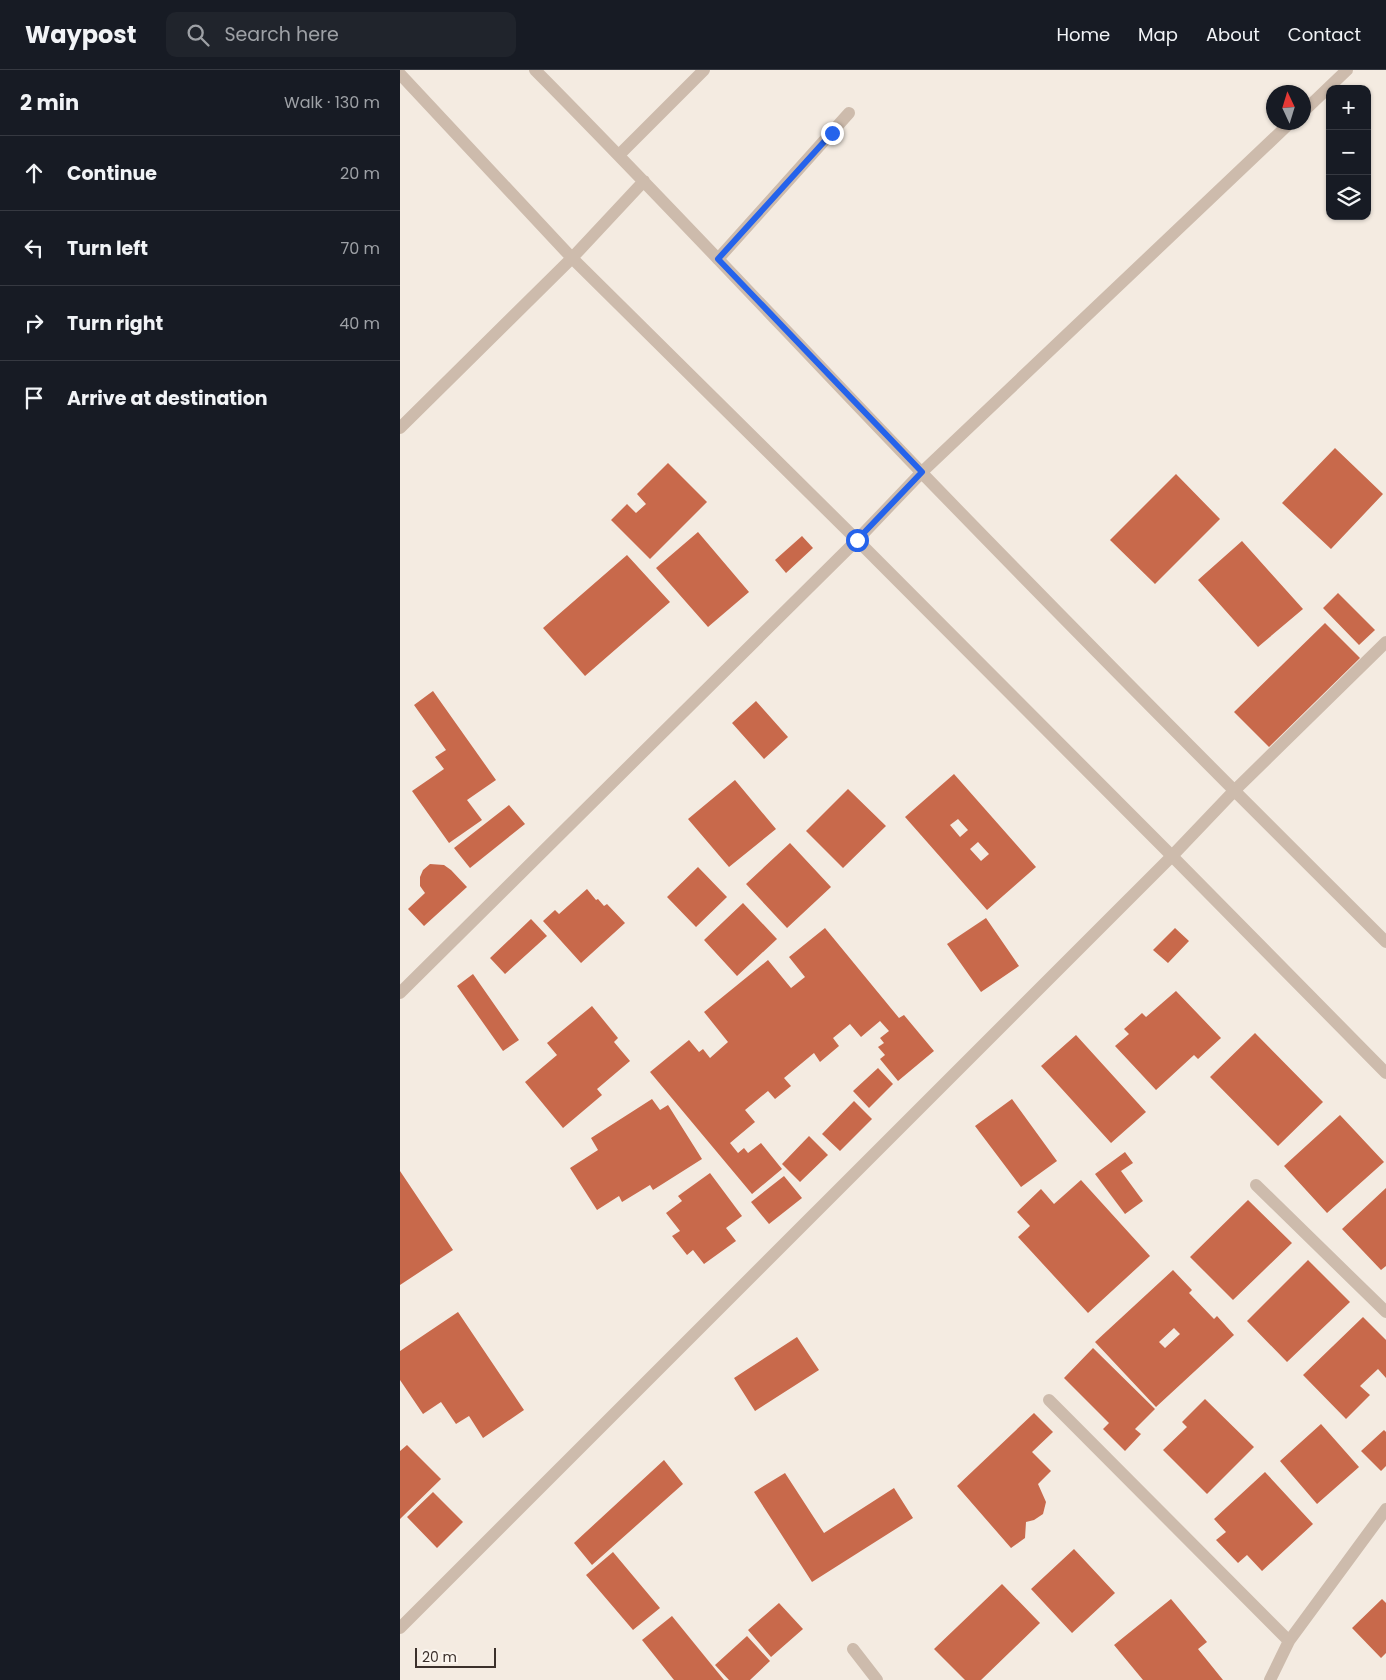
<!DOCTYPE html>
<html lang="en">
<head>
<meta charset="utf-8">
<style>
	body { margin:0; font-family:Poppins,sans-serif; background:#20242c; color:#f1f3f6 }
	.controls { position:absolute; right:15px; top:15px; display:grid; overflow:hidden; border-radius:10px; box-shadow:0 1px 4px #0004 }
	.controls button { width:45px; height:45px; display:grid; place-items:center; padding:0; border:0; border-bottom:1px solid #363941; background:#171b24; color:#f1f3f6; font:25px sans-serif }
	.compass { position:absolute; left:866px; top:15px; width:45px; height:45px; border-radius:50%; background:#171b24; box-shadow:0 1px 4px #0004; rotate:356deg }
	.scale { position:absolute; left:15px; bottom:12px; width:81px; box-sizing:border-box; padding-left:5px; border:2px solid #3b302b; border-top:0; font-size:14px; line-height:18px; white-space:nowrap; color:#3b302b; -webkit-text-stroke:4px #fbf5ee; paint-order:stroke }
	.stop { position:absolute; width:15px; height:15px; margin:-11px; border:4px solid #2563eb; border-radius:50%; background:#fff }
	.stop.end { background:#2563eb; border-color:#fff; box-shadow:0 1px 5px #0008 }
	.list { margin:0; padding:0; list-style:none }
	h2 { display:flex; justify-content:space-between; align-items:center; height:65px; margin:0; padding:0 20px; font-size:21px }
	h2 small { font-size:16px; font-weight:400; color:#9ea1a6 }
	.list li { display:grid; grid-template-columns:32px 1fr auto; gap:15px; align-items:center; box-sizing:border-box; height:75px; padding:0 20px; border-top:1px solid #363941 }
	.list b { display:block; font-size:19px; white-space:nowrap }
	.list em { font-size:16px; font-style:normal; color:#9ea1a6 }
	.icon { flex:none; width:28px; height:28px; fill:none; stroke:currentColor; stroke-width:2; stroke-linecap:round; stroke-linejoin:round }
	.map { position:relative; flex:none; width:986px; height:1610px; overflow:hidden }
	header { display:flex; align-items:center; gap:30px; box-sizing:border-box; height:70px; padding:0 25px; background:#171b24; border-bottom:1px solid #363941 }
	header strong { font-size:24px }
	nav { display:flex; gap:28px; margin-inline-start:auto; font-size:18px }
	.search { width:350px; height:45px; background:#20242c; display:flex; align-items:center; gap:12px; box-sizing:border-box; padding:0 18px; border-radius:10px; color:#9ea1a6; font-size:19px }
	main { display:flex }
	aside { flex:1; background:#171b24 }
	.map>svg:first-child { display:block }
	.building { fill:#c8694b; fill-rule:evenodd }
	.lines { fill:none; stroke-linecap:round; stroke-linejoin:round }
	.service { stroke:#cdbbac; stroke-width:12 }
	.minor { stroke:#cdbbac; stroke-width:12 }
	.route { stroke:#2563eb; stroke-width:6 }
</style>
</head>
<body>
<header>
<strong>Waypost</strong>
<div class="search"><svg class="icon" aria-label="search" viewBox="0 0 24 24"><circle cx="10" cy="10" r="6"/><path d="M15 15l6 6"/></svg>Search here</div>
<nav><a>Home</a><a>Map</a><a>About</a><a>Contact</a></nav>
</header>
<main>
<aside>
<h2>2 min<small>Walk · 130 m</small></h2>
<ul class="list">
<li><svg class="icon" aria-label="ahead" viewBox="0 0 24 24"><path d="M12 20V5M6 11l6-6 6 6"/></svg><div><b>Continue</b></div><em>20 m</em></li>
<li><svg class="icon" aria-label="left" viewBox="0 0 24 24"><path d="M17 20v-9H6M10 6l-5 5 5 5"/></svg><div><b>Turn left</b></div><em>70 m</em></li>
<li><svg class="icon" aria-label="right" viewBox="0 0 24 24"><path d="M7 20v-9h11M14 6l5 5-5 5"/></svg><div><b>Turn right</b></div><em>40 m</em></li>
<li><svg class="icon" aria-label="arrive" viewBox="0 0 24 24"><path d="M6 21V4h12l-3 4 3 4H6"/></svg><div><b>Arrive at destination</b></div></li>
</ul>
</aside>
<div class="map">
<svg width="986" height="1610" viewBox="0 0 986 1610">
	<rect width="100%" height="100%" fill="#f4ebe1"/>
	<path class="building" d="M 935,378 L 983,424 L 931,479 L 882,433 Z
		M 268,393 L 307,432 L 250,489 L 211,450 L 227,434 L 236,443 L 246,434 L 237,424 Z
		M 776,404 L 820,449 L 755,514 L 710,470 Z
		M 298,462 L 349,522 L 308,557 L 256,498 Z
		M 402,466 L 413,478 L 386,503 L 375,490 Z
		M 842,471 L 903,539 L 858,577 L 798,510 Z
		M 227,485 L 270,532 L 185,606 L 143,558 Z
		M 938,523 L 975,560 L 959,575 L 923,538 Z
		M 925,553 L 960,588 L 869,677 L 834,642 Z
		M 33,621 L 96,710 L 67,730 L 82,750 L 49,773 L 12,721 L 44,699 L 35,687 L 46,680 L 14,635 Z
		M 356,631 L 388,667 L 364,689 L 332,653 Z
		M 554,704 L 636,797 L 587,840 L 505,747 ZM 558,749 L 568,760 L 560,767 L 550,755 ZM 578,772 L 589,784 L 581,791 L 570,779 Z
		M 335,710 L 376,759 L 329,797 L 288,749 Z
		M 448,719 L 486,756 L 443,798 L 406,761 Z
		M 109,735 L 125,754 L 70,798 L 54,778 Z
		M 390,773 L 431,817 L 387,858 L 346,814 Z
		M 30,794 L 44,795 L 51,800 L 67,817 L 24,856 L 8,839 L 25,823 L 20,816 L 20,807 L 23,800 Z
		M 298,797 L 327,827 L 296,857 L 267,827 Z
		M 187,819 L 196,830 L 198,829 L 204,836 L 207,834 L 225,853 L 181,893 L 143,851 L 155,840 L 159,844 Z
		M 343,833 L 377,869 L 337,906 L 304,870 Z
		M 586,848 L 619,896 L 581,922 L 547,874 Z
		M 131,849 L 147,866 L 105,904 L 90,888 Z
		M 425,858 L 499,948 L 504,945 L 534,981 L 498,1011 L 480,989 L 485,985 L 478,977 L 484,973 L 480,968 L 489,961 L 480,951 L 461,967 L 450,954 L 433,968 L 439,976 L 420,992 L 414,983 L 384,1008 L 391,1016 L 375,1029 L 368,1021 L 345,1040 L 355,1052 L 330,1073 L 338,1083 L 344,1078 L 348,1083 L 361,1073 L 382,1099 L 352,1124 L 250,1002 L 289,970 L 299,982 L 303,979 L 310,988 L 328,972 L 304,942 L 368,890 L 391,918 L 405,907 L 389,887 Z
		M 775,858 L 789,871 L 768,893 L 753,880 Z
		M 73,904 L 119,970 L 103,981 L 57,916 Z
		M 776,921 L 821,968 L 798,989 L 794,985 L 756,1020 L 715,976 L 729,964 L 724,959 L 742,943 L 746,947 Z
		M 192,936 L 218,968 L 214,972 L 230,991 L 197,1019 L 202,1025 L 163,1058 L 125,1012 L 157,985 L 147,973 Z
		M 855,963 L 923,1032 L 878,1076 L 810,1007 Z
		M 676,965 L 746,1042 L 711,1073 L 641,996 Z
		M 478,998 L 493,1014 L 469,1038 L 453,1021 Z
		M 252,1029 L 260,1040 L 268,1035 L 302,1089 L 253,1120 L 250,1115 L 222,1132 L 219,1126 L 197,1140 L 170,1098 L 198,1080 L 191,1068 Z
		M 612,1029 L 657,1091 L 621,1117 L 575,1056 Z
		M 454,1031 L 472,1049 L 440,1081 L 422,1064 Z
		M 940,1045 L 984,1092 L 927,1143 L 884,1096 Z
		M 409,1066 L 428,1085 L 400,1112 L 382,1094 Z
		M 725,1082 L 733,1093 L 721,1101 L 743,1131 L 725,1144 L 695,1104 Z
		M 0,1101 L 53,1180 L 0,1215 Z
		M 310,1103 L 342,1146 L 326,1158 L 336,1171 L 304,1194 L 293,1180 L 287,1185 L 272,1166 L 280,1161 L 266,1143 L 282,1131 L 278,1126 Z
		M 384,1106 L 402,1128 L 369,1154 L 351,1132 Z
		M 681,1110 L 750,1186 L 688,1243 L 618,1167 L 630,1156 L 617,1142 L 641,1119 L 654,1134 Z
		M 986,1118 L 986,1196 L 981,1200 L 942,1159 Z
		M 848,1130 L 892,1173 L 833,1230 L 790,1187 Z
		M 908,1190 L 950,1232 L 887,1292 L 847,1251 Z
		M 773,1200 L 792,1220 L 789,1223 L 814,1249 L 817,1246 L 834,1265 L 756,1337 L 695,1272 ZM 774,1258 L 780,1264 L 765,1278 L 759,1272 Z
		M 58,1242 L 124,1340 L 83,1368 L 69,1346 L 56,1354 L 41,1332 L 23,1344 L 0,1310 L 0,1281 Z
		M 963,1247 L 986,1270 L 986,1308 L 978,1299 L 960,1316 L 970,1325 L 946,1349 L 903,1305 Z
		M 397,1267 L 419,1300 L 355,1341 L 334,1308 Z
		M 693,1278 L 755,1339 L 735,1359 L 741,1364 L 725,1381 L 703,1359 L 709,1353 L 664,1308 Z
		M 805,1329 L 854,1377 L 807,1424 L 763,1380 L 787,1357 L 782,1352 Z
		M 634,1343 L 653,1362 L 632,1382 L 651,1401 L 638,1414 L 646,1432 L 643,1444 L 634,1450 L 626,1452 L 625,1468 L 611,1478 L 557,1416 Z
		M 921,1354 L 959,1397 L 917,1434 L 880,1391 Z
		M 984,1360 L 986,1362 L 986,1396 L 981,1401 L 961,1381 Z
		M 7,1375 L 41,1409 L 0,1449 L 0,1381 Z
		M 264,1390 L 283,1414 L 192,1495 L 174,1473 Z
		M 865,1402 L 913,1454 L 862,1501 L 847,1485 L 838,1493 L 816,1470 L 826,1462 L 814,1449 Z
		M 385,1403 L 424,1463 L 494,1418 L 513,1448 L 412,1512 L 354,1422 Z
		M 33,1422 L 63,1452 L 37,1478 L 7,1447 Z
		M 674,1479 L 715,1523 L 672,1563 L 631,1519 Z
		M 213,1482 L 260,1538 L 233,1560 L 186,1505 Z
		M 602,1514 L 640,1553 L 581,1610 L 565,1610 L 534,1579 Z
		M 771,1529 L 807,1572 L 798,1579 L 823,1610 L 743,1610 L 714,1575 Z
		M 982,1529 L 986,1533 L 986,1583 L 981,1588 L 952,1558 Z
		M 379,1533 L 403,1559 L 371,1587 L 348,1560 Z
		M 272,1546 L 324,1610 L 274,1610 L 242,1570 Z
		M 347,1566 L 370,1591 L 350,1610 L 329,1610 L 315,1595 Z"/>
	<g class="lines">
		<path class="service" d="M 318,189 L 449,43
			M 856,1115 L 986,1242"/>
		<path class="minor" d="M 135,0 C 266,132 392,268 521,402 C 674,560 830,717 986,872
			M 0,4 L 172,188 L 457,470 L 772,786 L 986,1003
			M 904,41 L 947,0
			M 219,85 L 304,0
			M 0,358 L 172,188 L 244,111
			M 0,923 L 457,470 L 522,402 L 891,52
			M 649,1330 L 889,1571
			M 0,1558 L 772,786 L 834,721 L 986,572
			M 453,1579 L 477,1610
			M 870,1610 L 889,1571 L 986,1439"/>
	</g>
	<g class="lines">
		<path class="route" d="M 432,63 L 318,189 L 522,402 L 457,470"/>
	</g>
</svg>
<div class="controls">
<button>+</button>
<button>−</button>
<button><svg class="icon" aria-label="layers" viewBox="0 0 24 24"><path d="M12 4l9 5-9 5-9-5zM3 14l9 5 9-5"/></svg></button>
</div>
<svg class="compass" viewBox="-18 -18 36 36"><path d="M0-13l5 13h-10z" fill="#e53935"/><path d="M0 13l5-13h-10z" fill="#9ea1a6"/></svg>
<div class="scale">20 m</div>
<div class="stop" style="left:457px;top:470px"></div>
<div class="stop end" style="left:432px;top:63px"></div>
</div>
</main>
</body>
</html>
